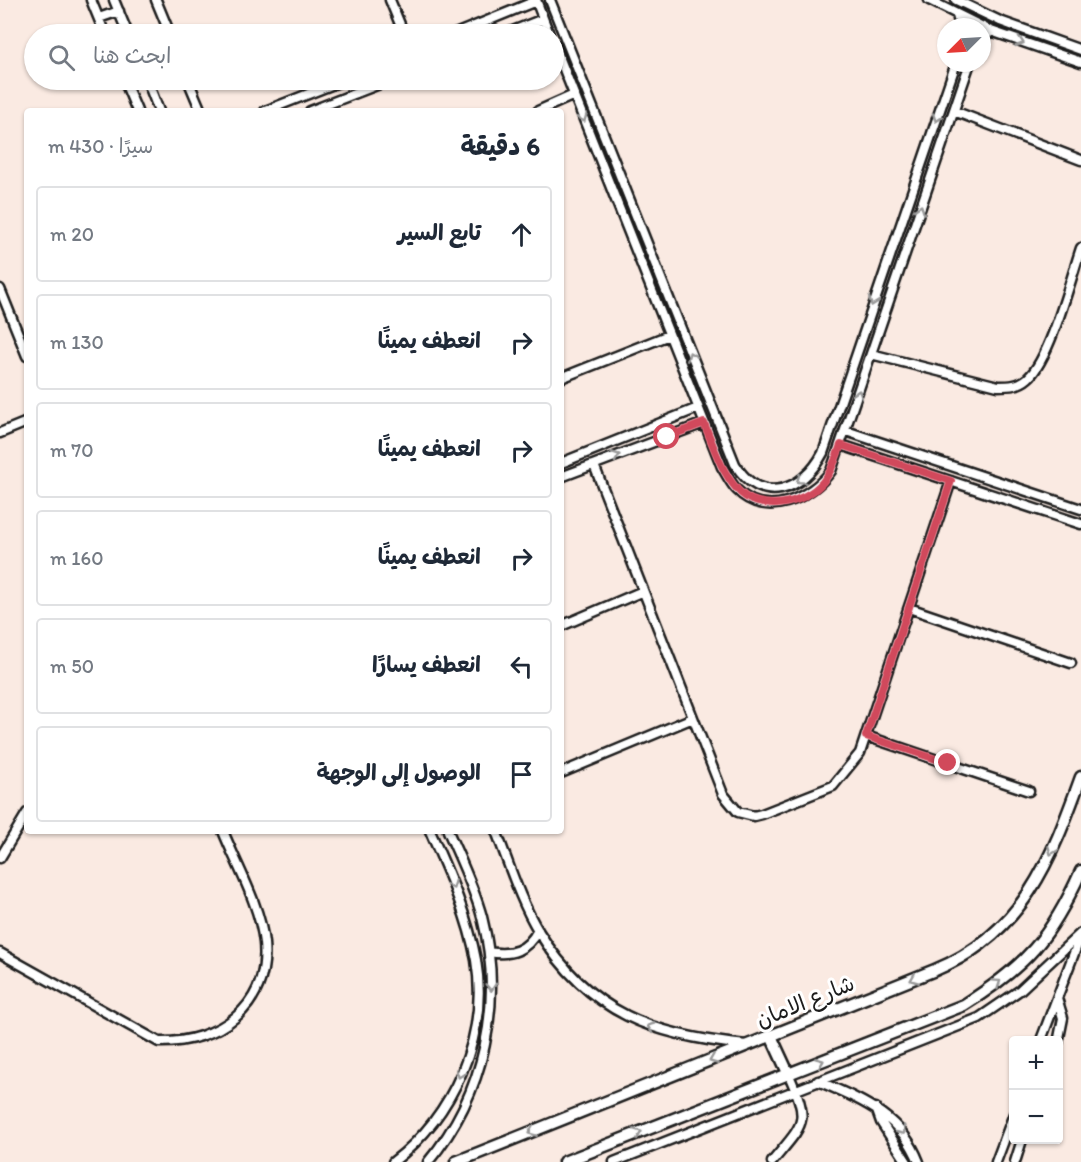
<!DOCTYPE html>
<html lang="ar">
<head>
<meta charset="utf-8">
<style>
	body { margin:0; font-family:Itim,"Playpen Sans Arabic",sans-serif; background:#f2f2f3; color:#1f2937; direction:rtl }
	.controls { position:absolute; right:18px; bottom:18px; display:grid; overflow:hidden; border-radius:6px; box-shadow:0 2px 4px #0004 }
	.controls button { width:54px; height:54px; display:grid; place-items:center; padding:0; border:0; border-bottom:2px solid #e0e1e3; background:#fff; color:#1f2937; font:30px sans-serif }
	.compass { position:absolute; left:937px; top:18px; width:54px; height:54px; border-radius:50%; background:#fff; box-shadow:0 2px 4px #0004; rotate:246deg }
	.stop { position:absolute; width:18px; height:18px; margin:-14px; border:4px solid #d1495b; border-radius:50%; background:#fff }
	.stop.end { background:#d1495b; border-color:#fff; box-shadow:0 2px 6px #0008 }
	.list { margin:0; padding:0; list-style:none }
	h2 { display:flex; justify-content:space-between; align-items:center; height:78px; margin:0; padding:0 24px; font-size:26px }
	h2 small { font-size:20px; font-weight:400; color:#747a83 }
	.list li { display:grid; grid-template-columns:39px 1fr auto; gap:18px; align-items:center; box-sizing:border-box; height:96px; margin:0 12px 12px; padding:0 12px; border:2px solid #e0e1e3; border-radius:6px }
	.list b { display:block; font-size:22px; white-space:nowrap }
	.list em { font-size:20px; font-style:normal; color:#747a83 }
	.icon { flex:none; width:33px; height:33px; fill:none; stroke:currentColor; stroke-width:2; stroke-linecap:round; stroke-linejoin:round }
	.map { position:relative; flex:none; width:1081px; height:1162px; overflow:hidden; direction:ltr }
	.search { position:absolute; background:#fff; box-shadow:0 2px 4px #0004; left:24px; top:24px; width:540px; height:66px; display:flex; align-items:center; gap:15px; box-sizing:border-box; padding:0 21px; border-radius:33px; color:#747a83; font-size:22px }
	.panel { position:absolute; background:#fff; box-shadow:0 2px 4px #0004; left:24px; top:108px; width:540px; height:726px; border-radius:6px; direction:rtl }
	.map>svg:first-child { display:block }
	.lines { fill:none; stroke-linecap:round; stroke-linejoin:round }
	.minor-casing { stroke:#1c1c1c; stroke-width:13 }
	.tertiary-casing { stroke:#1c1c1c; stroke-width:15 }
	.minor { stroke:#fff; stroke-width:8 }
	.tertiary { stroke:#fff; stroke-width:10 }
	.oneway { stroke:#999 }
	.route { stroke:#d1495b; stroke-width:8 }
	.labels { text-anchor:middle; stroke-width:6; stroke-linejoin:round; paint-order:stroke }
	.street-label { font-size:22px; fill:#1c1c1c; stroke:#fff }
</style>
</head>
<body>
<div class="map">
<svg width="1081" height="1162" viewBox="0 0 1081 1162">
	<rect width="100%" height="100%" fill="#faeae2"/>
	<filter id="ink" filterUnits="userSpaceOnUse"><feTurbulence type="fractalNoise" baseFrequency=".0167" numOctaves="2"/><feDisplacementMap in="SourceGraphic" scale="12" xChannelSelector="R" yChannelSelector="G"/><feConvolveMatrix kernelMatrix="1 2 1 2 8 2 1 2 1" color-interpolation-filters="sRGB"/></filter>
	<g filter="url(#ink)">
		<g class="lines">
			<defs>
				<path id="minor" d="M 91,0 L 105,34
					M 114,0 L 128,34
					M 156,0 L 170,34
					M 390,0 L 404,34
					M 536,0 L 549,34
					M 550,0 L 735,464 C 761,507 803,491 823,453 L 956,63
					M 929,0 L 991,31 L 1081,62
					M 956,0 L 1000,21 L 1081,50
					M 957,15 L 960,27
					M 99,18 L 119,11
					M 455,34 L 536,1
					M 505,34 L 543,19
					M 982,41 L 991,31
					M 554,44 L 722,467 C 727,475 731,484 737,490 C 766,520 811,498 831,471 L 970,63
					M 124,80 L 137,111
					M 147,80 L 159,111
					M 188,80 L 201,111
					M 265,111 L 344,80
					M 310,111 L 390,80
					M 538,111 L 574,95
					M 954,111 L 1081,160
					M 0,289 L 27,356
					M 871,354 L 998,386 C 1009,386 1019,386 1028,378 C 1050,359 1071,278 1081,248
					M 561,378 L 669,335
					M 846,431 L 1081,509
					M 0,433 L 27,422
					M 841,445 L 1081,524
					M 561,463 L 698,408
					M 594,465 L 723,794 L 738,812 L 754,816 L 762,814 L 833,786 L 860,753 L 951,481
					M 561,477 L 704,423
					M 909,608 L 1071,663
					M 561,626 L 643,591
					M 866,736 L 1029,791
					M 561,773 L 693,718
					M 496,831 C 509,864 520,901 539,932 C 589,1014 655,1036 746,1045
					M 0,858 L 27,813
					M 489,952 C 511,956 527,951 538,930
					M 0,953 L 159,1042 C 218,1043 270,1007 264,943 C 260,905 237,866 223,831
					M 1057,998 L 1063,1018 L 1058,1043
					M 1041,1040 L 1081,935
					M 818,1081 C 861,1100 901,1115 919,1162
					M 876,1108 L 881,1122 L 907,1162
					M 393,1162 C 453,1116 489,1036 476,960 C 468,916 448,872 430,831
					M 428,1162 C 485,1094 504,1002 482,917 C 474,887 460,859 448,831
					M 614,1162 L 979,1018 L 1020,990 L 1081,933
					M 772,1162 C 805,1122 810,1123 789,1075
					M 996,1162 L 1014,1114
					M 1015,1162 L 1022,1140"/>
				<path id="tertiary" d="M 771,1036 L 789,1075
					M 456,1162 L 935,970 C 1023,934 1051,860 1081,777
					M 564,1162 L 964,1005 C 1026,966 1051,938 1081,871"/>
			</defs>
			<use href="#minor" class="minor-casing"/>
			<use href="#tertiary" class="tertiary-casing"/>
			<use href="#minor" class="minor"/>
			<use href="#tertiary" class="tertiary"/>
		</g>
		<defs><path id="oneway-chevron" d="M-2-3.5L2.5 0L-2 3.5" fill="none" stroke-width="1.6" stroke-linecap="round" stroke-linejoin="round" transform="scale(1.5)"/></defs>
		<g class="oneway">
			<use href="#oneway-chevron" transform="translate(1020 42) rotate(18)"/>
			<use href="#oneway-chevron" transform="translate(583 118) rotate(68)"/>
			<use href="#oneway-chevron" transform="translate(937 118) rotate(109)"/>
			<use href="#oneway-chevron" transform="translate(920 209) rotate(-71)"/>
			<use href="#oneway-chevron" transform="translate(873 302) rotate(110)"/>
			<use href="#oneway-chevron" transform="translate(691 356) rotate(-112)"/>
			<use href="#oneway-chevron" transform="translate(858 394) rotate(-72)"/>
			<use href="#oneway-chevron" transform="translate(616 456) rotate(-20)"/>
			<use href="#oneway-chevron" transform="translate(800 480) rotate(146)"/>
			<use href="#oneway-chevron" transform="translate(1052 851) rotate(113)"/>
			<use href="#oneway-chevron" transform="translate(452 885) rotate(69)"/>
			<use href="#oneway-chevron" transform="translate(914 979) rotate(158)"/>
			<use href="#oneway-chevron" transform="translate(997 983) rotate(-34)"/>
			<use href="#oneway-chevron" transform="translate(491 987) rotate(87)"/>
			<use href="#oneway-chevron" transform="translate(651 1027) rotate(-160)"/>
			<use href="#oneway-chevron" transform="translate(713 1060) rotate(158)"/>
			<use href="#oneway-chevron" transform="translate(820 1062) rotate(-22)"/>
			<use href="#oneway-chevron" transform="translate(460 1074) rotate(111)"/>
			<use href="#oneway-chevron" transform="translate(902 1131) rotate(51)"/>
			<use href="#oneway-chevron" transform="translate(532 1132) rotate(158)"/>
			<use href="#oneway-chevron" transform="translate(638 1133) rotate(-21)"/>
		</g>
	</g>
	<g class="lines" filter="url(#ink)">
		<path class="route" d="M 667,437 L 704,423 C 713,445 721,471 737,489 C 758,514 804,505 823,482 C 832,471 836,458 841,445 L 951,481 L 866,736 L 948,763"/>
	</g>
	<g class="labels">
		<g class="street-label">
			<text transform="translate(805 1001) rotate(-22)" y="8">شارع الامان</text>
		</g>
	</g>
</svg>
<div class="controls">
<button>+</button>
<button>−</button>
</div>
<svg class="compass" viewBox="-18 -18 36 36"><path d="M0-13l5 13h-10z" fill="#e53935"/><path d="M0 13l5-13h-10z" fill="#747a83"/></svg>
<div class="stop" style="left:667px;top:437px"></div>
<div class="stop end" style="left:948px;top:763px"></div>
<div class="search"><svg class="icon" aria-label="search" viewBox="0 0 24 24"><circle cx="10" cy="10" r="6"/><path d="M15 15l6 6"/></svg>ابحث هنا</div>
<section class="panel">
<h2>6 دقيقة<small>سيرًا · 430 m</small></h2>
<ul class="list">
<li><svg class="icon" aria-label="ahead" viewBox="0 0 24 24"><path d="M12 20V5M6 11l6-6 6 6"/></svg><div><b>تابع السير</b></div><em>20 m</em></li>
<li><svg class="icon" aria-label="right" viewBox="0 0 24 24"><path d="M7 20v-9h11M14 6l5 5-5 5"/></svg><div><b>انعطف يمينًا</b></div><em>130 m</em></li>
<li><svg class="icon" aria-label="right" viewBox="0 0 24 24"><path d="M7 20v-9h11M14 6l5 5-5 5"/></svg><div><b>انعطف يمينًا</b></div><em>70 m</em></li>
<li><svg class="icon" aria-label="right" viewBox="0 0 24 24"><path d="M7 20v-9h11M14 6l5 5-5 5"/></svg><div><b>انعطف يمينًا</b></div><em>160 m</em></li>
<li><svg class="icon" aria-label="left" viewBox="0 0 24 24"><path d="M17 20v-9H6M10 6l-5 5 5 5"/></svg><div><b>انعطف يسارًا</b></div><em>50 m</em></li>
<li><svg class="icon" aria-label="arrive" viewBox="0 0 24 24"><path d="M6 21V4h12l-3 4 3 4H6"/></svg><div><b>الوصول إلى الوجهة</b></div></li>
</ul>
</section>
</div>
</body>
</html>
